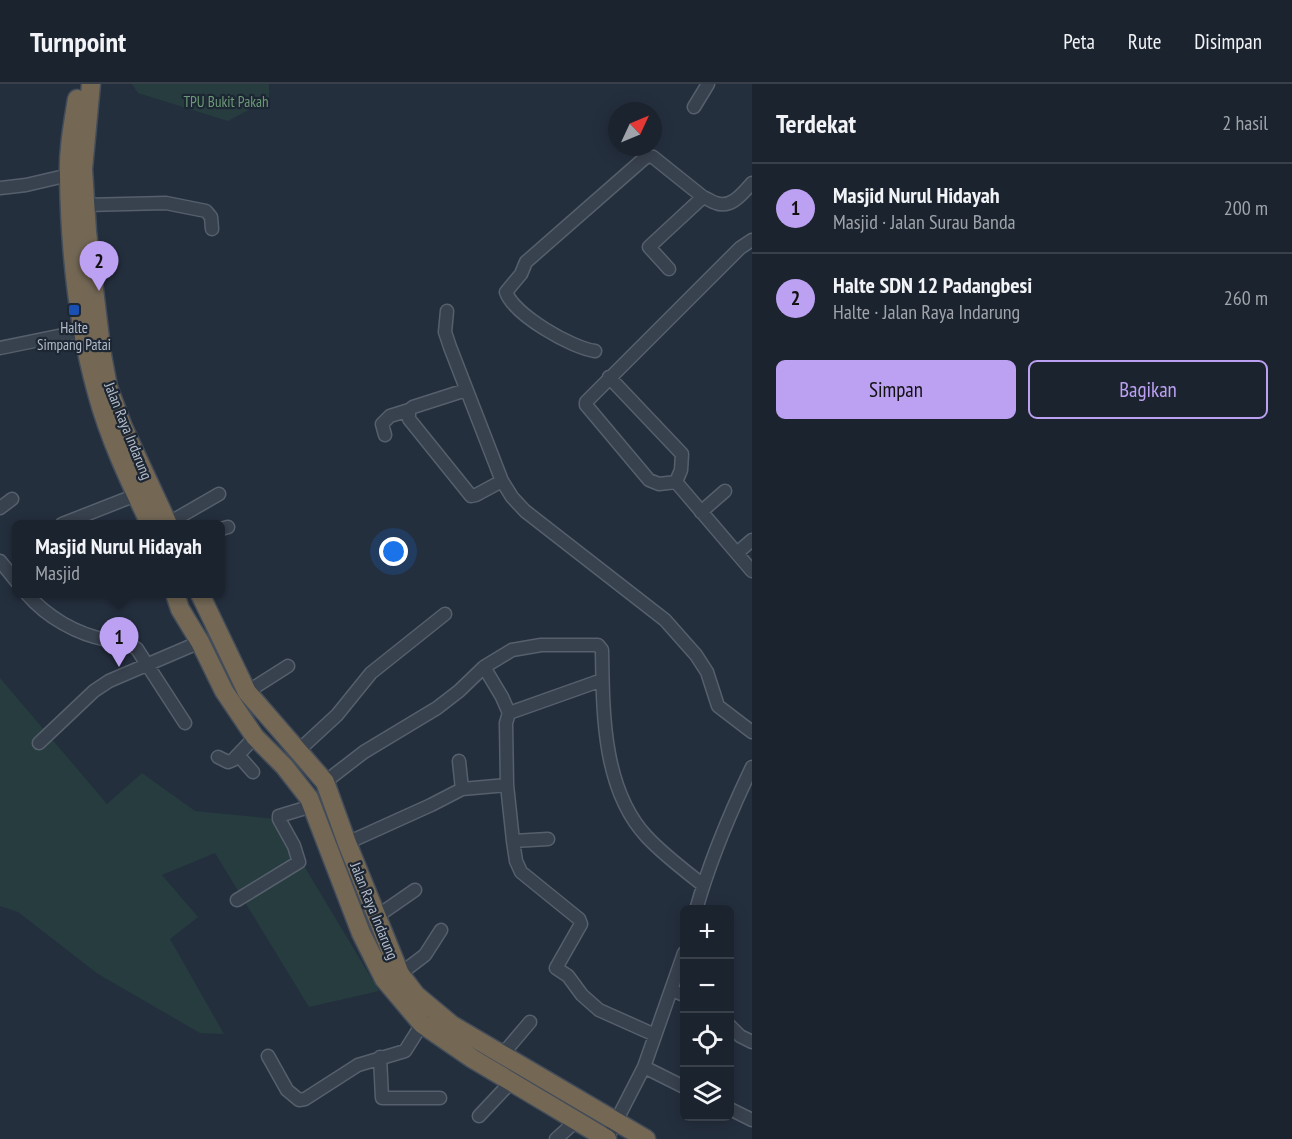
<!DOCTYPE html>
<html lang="id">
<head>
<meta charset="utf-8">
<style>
	body { margin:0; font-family:"PT Sans Narrow",sans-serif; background:#242b36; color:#f1f3f6 }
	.controls { position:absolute; right:18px; bottom:18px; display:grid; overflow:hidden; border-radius:9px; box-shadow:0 3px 15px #0003 }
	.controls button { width:54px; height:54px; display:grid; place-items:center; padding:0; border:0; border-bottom:2px solid #39404a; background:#1b232e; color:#f1f3f6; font:30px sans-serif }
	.compass { position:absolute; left:608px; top:18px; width:54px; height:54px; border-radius:50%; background:#1b232e; box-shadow:0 3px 15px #0003; rotate:46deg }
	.you { position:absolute; left:394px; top:468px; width:21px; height:21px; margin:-15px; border:4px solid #fff; border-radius:50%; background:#1a73e8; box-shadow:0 0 0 9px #1a73e833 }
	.badge { display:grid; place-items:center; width:39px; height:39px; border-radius:50%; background:#bca0f2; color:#111; font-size:20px; font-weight:700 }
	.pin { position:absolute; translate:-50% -50px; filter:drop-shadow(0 2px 3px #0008) }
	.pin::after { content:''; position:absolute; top:32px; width:21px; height:18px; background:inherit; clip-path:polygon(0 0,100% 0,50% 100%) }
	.popup { position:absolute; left:12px; top:436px; width:213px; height:78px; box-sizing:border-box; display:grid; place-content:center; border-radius:9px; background:#1b232e; filter:drop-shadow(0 2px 4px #0005); font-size:20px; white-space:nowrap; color:#a0a4aa }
	.popup b { font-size:22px; color:#f1f3f6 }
	.popup::after { content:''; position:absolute; left:50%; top:100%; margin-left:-12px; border:12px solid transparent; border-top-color:#1b232e }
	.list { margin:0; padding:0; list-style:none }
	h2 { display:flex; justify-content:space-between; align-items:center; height:78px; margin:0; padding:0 24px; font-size:26px }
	h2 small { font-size:20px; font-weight:400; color:#a0a4aa }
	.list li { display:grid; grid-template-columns:39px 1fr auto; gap:18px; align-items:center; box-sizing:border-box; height:90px; padding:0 24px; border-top:2px solid #39404a }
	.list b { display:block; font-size:22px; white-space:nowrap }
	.list p { margin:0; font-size:20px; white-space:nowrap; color:#a0a4aa }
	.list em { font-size:20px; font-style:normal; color:#a0a4aa }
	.actions { display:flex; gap:12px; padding:18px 24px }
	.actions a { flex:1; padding:14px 0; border:2px solid #bca0f2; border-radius:9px; text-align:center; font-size:21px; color:#bca0f2 }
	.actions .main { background:#bca0f2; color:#111 }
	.icon { flex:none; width:33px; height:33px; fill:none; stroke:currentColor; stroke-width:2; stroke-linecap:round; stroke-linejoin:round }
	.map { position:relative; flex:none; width:752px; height:1055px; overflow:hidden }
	header { display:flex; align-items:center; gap:36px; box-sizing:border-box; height:84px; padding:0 30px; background:#1b232e; border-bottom:2px solid #39404a }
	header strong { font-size:28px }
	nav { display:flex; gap:33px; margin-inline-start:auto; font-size:21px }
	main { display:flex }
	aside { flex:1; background:#1b232e }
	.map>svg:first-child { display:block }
	.green { fill:#263c3f }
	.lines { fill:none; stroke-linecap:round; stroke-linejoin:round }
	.minor-casing { stroke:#565f6c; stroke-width:15 }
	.highway-casing { stroke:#434c59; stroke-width:21 }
	.minor { stroke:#38414e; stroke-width:12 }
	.highway { stroke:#746855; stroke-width:18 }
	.transit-dot { fill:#1a4fb4; stroke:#1d2633; stroke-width:2 }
	.labels { text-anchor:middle; stroke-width:4.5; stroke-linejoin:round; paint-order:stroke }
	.park-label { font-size:15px; fill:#6b9a76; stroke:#1d2633 }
	.poi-label { font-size:15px; fill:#b4bcc9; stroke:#1d2633 }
	.street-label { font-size:15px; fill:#b4bcc9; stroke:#1d2633 }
</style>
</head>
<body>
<header>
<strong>Turnpoint</strong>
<nav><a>Peta</a><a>Rute</a><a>Disimpan</a></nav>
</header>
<main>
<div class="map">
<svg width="752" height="1055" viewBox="0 0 752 1055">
	<rect width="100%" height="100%" fill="#242f3e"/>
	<path class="green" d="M 132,0 L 269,0 L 269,15 L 228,37 L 138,9 Z
		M 0,594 L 107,720 L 142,689 L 195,727 L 276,735 L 379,907 L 309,923 L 215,769 L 162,791 L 198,833 L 170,855 L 224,950 L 200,949 L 98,890 L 18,828 L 0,822 Z"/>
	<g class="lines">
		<defs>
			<path id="minor" d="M 694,23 L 708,0
				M 0,104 L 26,101 L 69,91
				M 85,121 L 166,119 L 206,127 L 211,133 L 212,145
				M 669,185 L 649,163 L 703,113 C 707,114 711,118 716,119 C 731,125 743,109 752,99
				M 447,227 L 445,248 L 450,263 L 502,397 L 512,413 L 525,427 L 665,536 L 696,571 L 707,588 L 718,622 L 752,648
				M 0,264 L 83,247
				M 595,267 C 572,264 514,231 506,208 L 521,190 L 526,178 L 647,72 L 653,73 L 703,113
				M 609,293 L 682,370 L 681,386 L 676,398 L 752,487
				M 466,306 L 413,323 L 409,326 L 409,335 L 471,412 L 476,411 L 502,397
				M 385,351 L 382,340 L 390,332 L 409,326
				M 676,398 L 659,400 L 649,396 L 586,321 L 586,318 L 740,164 L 752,156
				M 0,424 L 12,415
				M 701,428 L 725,407
				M 62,440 L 136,411
				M 167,440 L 219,410
				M 221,445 L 228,443
				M 737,469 L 752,456
				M 0,477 L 17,498
				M 27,510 C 47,533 76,550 107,556 C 119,558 127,557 137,565 L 185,639
				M 484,583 L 512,566 L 541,561 L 598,561 L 602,566 C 603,627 602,705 647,753 C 664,771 684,786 703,801
				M 247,608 L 288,582
				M 509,629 L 602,596
				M 39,659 L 94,607 L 109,597 L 200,558
				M 298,667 L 337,631 L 371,589 L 445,530
				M 238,671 L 253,688
				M 218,673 L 228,678 L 233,676 L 255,653
				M 459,677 L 462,705
				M 325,698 L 364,668 L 437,624 L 459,607 L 484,583 L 502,613 L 509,629 L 506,639 L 507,701 L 513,757 L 516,777 L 521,788 L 579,835 L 581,840 L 556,884 L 568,892 L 582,911 L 599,926 L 655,951
				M 513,757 L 548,755
				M 347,759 L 431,721 L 462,705 L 507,701
				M 237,816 L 299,778 L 294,762 L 279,735 L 279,732 L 312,722
				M 696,826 C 710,776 730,729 752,683
				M 376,833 L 415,806
				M 400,890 L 425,871 L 441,846
				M 672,906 L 684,911
				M 730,942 L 740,952 L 752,958
				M 502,971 L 530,938
				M 268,972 L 287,1006 L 299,1016 L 305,1015 L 358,981 L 405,967 L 422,940
				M 380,973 L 382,1014 L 440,1014
				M 644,983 L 684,1003
				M 730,1025 L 752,1036
				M 479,1032 L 511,998
				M 556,1055 L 576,1037
				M 607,1055 L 644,983 L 684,869"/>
			<path id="highway" d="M 91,0 L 83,85 L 87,148 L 102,271 L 108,303 L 123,343 L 168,440
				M 77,15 C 73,40 68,66 69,92 C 70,163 78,241 97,309 C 109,354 130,398 150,440
				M 175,510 L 180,525 L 200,558 L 224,607 L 255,653 L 284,682 L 309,714 L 361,849 L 384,895 L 422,940 L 473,975 L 607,1055
				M 200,510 L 247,608 L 325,698 L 347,759 L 400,890 L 416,911 L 452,941 L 646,1055"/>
		</defs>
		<use href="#minor" class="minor-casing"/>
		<use href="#highway" class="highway-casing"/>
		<use href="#minor" class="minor"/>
		<use href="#highway" class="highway"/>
	</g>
	<rect class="transit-dot" x="68" y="220" width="12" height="12" rx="3"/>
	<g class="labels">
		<g class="park-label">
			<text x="226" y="23">TPU Bukit Pakah</text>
		</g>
		<g class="poi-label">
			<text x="74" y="249">Halte<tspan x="74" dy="17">Simpang Patai</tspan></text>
		</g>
		<g class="street-label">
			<text transform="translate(128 347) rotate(68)" y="5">Jalan Raya Indarung</text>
			<text transform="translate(374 827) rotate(68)" y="5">Jalan Raya Indarung</text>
		</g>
	</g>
</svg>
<div class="controls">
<button>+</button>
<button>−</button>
<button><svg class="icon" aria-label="locate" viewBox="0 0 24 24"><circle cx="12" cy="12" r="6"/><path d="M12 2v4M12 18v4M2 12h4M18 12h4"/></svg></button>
<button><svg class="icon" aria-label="layers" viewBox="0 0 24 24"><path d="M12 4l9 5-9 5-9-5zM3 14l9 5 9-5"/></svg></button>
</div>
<svg class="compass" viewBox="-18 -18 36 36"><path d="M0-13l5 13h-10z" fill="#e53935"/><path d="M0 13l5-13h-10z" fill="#a0a4aa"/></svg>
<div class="you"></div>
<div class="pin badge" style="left:119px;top:583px">1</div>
<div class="popup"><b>Masjid Nurul Hidayah</b>Masjid</div>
<div class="pin badge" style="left:99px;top:207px">2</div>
</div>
<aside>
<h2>Terdekat<small>2 hasil</small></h2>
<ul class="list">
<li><span class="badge">1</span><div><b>Masjid Nurul Hidayah</b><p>Masjid · Jalan Surau Banda</p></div><em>200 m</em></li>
<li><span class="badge">2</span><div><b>Halte SDN 12 Padangbesi</b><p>Halte · Jalan Raya Indarung</p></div><em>260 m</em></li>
</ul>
<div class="actions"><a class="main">Simpan</a><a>Bagikan</a></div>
</aside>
</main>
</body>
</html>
